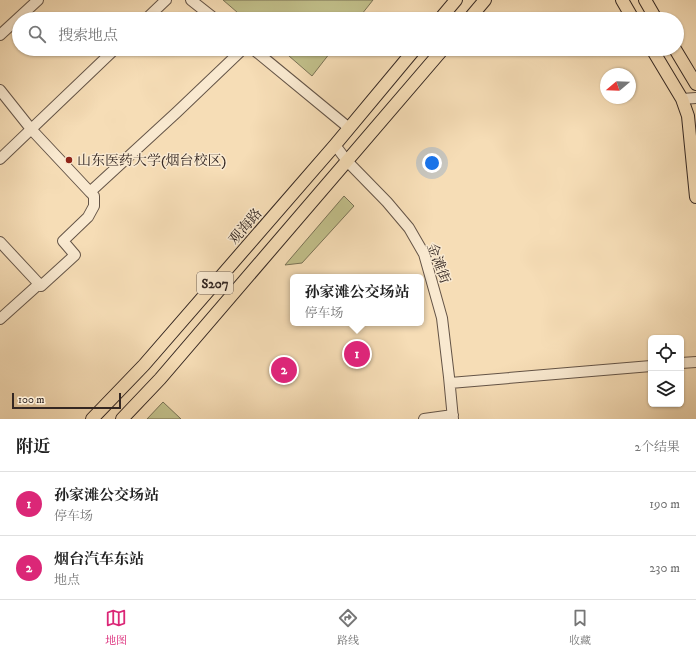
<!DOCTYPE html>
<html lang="zh">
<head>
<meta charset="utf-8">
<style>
	body { margin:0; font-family:"IM FELL DW Pica","Noto Serif SC",serif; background:#f2f2f2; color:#222 }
	.controls { position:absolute; right:12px; bottom:12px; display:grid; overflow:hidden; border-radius:6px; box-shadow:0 1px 3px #0004 }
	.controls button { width:36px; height:36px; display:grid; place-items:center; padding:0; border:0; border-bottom:1px solid #e0e0e0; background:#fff; color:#222; font:20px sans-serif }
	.compass { position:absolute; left:600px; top:68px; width:36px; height:36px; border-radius:50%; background:#fff; box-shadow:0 1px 3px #0004; rotate:251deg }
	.scale { position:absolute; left:12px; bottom:10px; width:109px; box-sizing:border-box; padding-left:4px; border:2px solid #342722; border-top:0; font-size:11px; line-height:14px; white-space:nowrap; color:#342722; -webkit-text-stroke:3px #f9e9d0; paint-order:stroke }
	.you { position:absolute; left:432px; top:163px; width:14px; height:14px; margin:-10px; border:3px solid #fff; border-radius:50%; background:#1a73e8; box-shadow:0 0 0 6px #1a73e833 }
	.badge { display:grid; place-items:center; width:26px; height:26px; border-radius:50%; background:#db2777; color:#fff; font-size:13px; font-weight:700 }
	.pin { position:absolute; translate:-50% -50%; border:2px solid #fff; box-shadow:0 1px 4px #0006 }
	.popup { position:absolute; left:290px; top:274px; width:134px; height:52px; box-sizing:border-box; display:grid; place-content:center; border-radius:6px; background:#fff; filter:drop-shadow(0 1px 3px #0005); font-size:13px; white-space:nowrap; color:#767676 }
	.popup b { font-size:15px; color:#222 }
	.popup::after { content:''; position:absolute; left:50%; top:100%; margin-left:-8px; border:8px solid transparent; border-top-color:#fff }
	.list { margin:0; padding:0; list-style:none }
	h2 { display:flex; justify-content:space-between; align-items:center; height:52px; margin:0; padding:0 16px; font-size:17px }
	h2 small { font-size:13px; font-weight:400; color:#767676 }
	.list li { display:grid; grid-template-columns:26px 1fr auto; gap:12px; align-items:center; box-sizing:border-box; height:64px; padding:0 16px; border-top:1px solid #e0e0e0 }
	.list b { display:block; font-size:15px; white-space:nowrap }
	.list p { margin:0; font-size:13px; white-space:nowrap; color:#767676 }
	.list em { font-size:13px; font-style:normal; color:#767676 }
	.icon { flex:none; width:22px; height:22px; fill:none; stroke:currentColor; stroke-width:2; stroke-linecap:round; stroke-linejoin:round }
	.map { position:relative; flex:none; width:696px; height:419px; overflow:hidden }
	.search { position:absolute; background:#fff; box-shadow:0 1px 3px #0004; left:12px; right:12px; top:12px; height:44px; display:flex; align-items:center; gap:10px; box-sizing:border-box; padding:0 14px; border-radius:22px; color:#767676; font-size:15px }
	.sheet { height:180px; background:#fff }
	nav { display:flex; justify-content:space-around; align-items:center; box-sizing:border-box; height:56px; border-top:1px solid #e0e0e0; background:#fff; font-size:11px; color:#767676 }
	nav a { display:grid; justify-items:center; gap:2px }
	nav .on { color:#db2777 }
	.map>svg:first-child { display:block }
	.green { fill:#c1bf8a; stroke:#7a7356 }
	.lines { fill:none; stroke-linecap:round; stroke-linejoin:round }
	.minor-casing { stroke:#645447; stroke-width:12 }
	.major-casing { stroke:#342722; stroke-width:14 }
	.minor { stroke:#f9e9d0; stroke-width:10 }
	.major { stroke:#f6ddb6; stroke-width:12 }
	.poi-dot { fill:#8f2418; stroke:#f9e9d0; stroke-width:1.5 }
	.labels { text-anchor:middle; stroke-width:3; stroke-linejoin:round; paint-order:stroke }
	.shield { fill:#f9e9d0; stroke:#6f6156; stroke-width:1 }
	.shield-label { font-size:13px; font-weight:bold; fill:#342722 }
	.poi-label { font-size:14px; fill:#342722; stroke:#f9e9d0; text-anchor:start }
	.street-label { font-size:14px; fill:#342722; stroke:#f9e9d0 }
</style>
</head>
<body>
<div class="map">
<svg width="696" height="419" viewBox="0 0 696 419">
	<rect width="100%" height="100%" fill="#f6ddb6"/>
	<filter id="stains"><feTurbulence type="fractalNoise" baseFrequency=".005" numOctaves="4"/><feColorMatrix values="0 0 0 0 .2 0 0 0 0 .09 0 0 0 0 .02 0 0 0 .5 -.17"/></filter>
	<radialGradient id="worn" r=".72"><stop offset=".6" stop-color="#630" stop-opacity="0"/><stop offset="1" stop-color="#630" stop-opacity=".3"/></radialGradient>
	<path class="green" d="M 223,0 L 373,0 L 358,19 L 245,19 Z
		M 281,49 L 333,49 L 312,76 Z
		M 344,196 L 354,206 L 302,263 L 285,265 Z
		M 163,402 L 181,419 L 147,419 Z"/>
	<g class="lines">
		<defs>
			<path id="minor" d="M 191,0 L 215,19
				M 146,19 L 166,0
				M 0,35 L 38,0
				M 253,49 L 349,128
				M 0,90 L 31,129 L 90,192 L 177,112 L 243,49
				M 682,99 L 696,98
				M 335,145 L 347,161 L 387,202 L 409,228 L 424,254 L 442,318 L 449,377 L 453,419
				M 0,159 L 115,49
				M 0,242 L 41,286 L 75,255 L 63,241 L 88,217 L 94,206 L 94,196 L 90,192
				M 0,319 L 39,284
				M 681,363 L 696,362
				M 450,383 L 651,366
				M 424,419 L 453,415"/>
			<path id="major" d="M 622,0 L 633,19
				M 645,0 L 656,19
				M 440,19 L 456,0
				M 469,19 L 485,0
				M 652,49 L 682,99 L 688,116 L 696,197
				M 675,49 L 696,84
				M 92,419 L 144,365 L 335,145 L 415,49
				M 122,419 L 160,379 L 443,49"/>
		</defs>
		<use href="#minor" class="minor-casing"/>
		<use href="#major" class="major-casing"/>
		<use href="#minor" class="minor"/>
		<use href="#major" class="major"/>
	</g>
	<circle class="poi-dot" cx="69" cy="160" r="4"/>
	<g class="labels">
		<rect class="shield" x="197" y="272" width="36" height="22" rx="3"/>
		<g class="shield-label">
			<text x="215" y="288">S207</text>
		</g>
		<g class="poi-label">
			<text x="77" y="165">山东医药大学(烟台校区)</text>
		</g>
		<g class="street-label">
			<text transform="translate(245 226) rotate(-49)" y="5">观海路</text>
			<text transform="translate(439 263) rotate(70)" y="5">金滩街</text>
		</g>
	</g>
	<rect width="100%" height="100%" filter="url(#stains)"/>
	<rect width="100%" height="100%" fill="url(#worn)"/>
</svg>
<div class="controls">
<button><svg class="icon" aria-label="locate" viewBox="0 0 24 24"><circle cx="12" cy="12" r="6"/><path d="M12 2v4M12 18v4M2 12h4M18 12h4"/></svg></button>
<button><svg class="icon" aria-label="layers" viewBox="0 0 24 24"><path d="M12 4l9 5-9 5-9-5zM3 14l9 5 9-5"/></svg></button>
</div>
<svg class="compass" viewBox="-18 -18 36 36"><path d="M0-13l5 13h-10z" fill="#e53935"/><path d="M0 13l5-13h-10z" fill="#767676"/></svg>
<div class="scale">100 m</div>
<div class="you"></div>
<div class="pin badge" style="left:357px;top:354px">1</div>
<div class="popup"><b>孙家滩公交场站</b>停车场</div>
<div class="pin badge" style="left:284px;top:370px">2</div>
<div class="search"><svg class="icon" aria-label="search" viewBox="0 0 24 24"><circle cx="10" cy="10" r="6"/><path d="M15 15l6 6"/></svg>搜索地点</div>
</div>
<section class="sheet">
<h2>附近<small>2个结果</small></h2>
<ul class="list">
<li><span class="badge">1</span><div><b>孙家滩公交场站</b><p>停车场</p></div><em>190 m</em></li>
<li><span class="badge">2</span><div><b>烟台汽车东站</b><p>地点</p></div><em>230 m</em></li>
</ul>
</section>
<nav>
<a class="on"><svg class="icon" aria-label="map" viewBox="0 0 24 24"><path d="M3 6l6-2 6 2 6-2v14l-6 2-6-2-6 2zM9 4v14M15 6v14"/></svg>地图</a>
<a><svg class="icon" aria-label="directions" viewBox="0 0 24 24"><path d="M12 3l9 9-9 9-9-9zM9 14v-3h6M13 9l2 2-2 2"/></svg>路线</a>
<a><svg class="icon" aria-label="saved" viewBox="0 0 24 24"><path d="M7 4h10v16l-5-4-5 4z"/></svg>收藏</a>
</nav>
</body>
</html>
